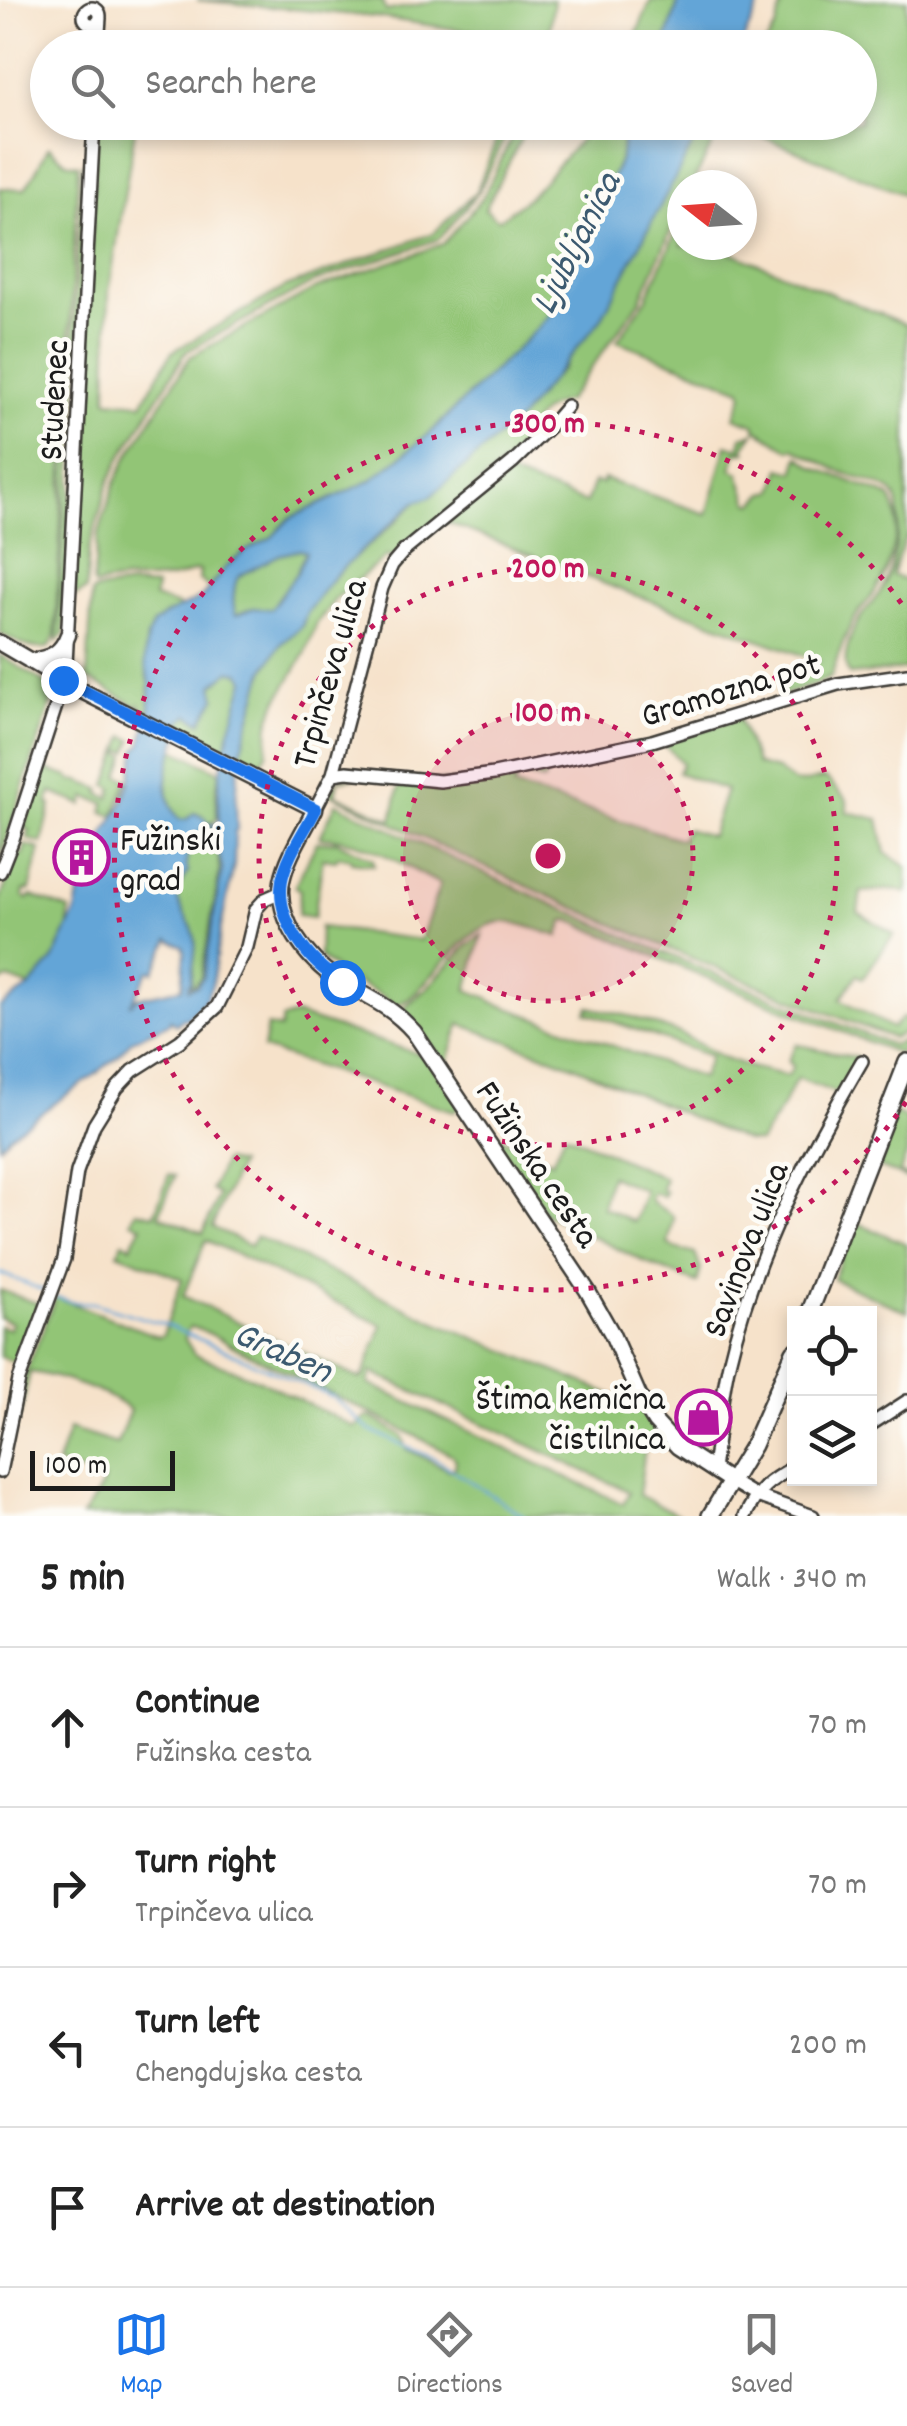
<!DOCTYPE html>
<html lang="en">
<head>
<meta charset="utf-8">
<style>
	body { margin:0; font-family:Dekko,sans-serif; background:#f6f6f6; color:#222 }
	.controls { position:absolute; right:30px; bottom:30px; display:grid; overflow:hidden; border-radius:0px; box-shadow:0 5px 15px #0003 }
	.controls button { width:90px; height:90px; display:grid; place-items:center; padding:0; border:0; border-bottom:2px solid #e0e0e0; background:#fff; color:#222; font:50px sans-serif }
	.compass { position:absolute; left:667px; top:170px; width:90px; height:90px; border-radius:50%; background:#fff; box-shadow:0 5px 15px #0003; rotate:287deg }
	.scale { position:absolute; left:30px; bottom:25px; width:145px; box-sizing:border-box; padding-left:10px; border:5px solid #1c1c1c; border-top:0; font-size:28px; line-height:35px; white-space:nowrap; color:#1c1c1c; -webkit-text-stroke:8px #fdfcf7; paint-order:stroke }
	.stop { position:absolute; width:30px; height:30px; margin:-22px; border:8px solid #1a73e8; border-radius:50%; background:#fff }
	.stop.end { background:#1a73e8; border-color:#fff; box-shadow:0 2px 10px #0008 }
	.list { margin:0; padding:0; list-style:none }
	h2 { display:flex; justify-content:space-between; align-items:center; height:130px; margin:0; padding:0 40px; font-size:42px }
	h2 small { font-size:32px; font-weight:400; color:#767676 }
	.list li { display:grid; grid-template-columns:65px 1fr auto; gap:30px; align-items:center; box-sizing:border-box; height:160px; padding:0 40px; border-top:2px solid #e0e0e0 }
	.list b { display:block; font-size:38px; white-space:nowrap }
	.list p { margin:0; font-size:32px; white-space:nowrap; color:#767676 }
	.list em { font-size:32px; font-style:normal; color:#767676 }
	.icon { flex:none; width:55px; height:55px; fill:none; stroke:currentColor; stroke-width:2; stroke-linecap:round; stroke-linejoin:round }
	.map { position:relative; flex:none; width:907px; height:1516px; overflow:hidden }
	.search { position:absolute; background:#fff; box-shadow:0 5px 15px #0003; left:30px; right:30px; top:30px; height:110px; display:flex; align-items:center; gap:25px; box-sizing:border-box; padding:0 35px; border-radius:55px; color:#767676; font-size:38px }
	.sheet { height:770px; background:#fff }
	nav { display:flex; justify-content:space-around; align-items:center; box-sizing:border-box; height:140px; border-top:2px solid #e0e0e0; background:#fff; font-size:28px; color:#767676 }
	nav a { display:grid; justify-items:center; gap:5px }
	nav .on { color:#1a73e8 }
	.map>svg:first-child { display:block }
	.green { fill:#92c576; stroke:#577049; stroke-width:2.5; fill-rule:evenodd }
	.water { fill:#63a5d7; stroke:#40607a; stroke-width:2.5; fill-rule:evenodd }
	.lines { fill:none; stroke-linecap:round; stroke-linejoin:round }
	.stream { stroke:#63a5d7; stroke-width:2.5 }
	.minor-casing { stroke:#3d3a36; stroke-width:16 }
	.tertiary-casing { stroke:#3d3a36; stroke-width:19 }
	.secondary-casing { stroke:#3d3a36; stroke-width:20 }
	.minor { stroke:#fff; stroke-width:11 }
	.tertiary { stroke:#fff; stroke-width:14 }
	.secondary { stroke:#fff; stroke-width:15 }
	.route { stroke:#1a73e8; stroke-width:12 }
	.ring { fill:none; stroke:#c2185b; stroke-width:5; stroke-dasharray:5 10 }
	.labels { text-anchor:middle; stroke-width:9; stroke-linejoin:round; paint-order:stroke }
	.street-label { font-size:35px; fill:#1c1c1c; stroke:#fdfcf7 }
	.poi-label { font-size:35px; fill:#1c1c1c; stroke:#fdfcf7; text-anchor:start }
	.water-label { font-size:38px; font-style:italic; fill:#3c5a70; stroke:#fdfcf7 }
	.centre { fill:#c2185b; stroke:#fdfcf7; stroke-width:5 }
	.ring-label { font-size:30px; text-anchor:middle; font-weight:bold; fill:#c2185b; stroke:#fdfcf7; stroke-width:9; stroke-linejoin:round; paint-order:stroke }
</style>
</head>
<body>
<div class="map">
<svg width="907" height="1516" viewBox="0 0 907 1516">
	<rect width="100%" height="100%" fill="#fdfcf7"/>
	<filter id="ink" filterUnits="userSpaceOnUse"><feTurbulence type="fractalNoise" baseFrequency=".01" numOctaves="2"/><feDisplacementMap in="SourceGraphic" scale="20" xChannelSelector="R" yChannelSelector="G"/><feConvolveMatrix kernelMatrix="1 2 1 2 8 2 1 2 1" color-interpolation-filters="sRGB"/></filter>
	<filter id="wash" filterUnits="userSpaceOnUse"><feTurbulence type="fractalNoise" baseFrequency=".0048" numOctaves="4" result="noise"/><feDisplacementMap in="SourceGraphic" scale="40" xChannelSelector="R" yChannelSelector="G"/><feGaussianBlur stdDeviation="2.25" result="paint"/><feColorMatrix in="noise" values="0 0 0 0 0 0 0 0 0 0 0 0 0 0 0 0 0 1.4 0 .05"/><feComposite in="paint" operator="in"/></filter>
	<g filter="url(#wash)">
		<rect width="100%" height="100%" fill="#f6e2ca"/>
		<path class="green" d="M 197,0 L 382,0 L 386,11 L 440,0 L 554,0 L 547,47 L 517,48 L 514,38 L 506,32 L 461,30 L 375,17 Z
			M 651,0 L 679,0 L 664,47 L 631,47 Z
			M 783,0 L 907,0 L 907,196 L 729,123 L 860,122 L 860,48 L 764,47 L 776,27 Z
			M 97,123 L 136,123 L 109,291 L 107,397 L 108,400 L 142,403 L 172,352 L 184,345 L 286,287 L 434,233 L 476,192 L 503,123 L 512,123 L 478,193 L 439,239 L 314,282 L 186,352 L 120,459 L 109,482 L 89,549 L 86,590 L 76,596 L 74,593 Z
			M 519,123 L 529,123 L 485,209 L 496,218 L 500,219 L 530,196 L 595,123 L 637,123 L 622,142 L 621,156 L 563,291 L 552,312 L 535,331 L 434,429 L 402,456 L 370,481 L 290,518 L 272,537 L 244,552 L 213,582 L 210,588 L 199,580 L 200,571 L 196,570 C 160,588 131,574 95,586 L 93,584 L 98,535 L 115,483 L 125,461 L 190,357 L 317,288 L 443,244 L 483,197 Z
			M 700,123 L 723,123 L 692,185 L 682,185 L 682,205 L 640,301 L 567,401 C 545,404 522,429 519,450 L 394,558 L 387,556 L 337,597 L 317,623 L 305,654 L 276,703 L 269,724 L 267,754 L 259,765 L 255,763 L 254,765 L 239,758 L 264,671 L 281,644 L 302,626 L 307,612 L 326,586 L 349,562 L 399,519 L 415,502 L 430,496 L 509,423 L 547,383 L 562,370 Z
			M 49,147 L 66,162 L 78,165 L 55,635 L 50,647 C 32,652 17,642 0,633 L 0,188 L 24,189 C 35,176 40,161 49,147 Z
			M 82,166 L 88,175 L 64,635 L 57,641 Z
			M 677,230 L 682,232 L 682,245 L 714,245 L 907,325 L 907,539 L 905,539 L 892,575 L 907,581 L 907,669 L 850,675 C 839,662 851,632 860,618 C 867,607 877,599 883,587 C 894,567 907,509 892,492 C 880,483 863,480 849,475 C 829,467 811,457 793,448 L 790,450 L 756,429 L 756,425 L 735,417 L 743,394 L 742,389 L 617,341 L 646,299 Z
			M 754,433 L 743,449 L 746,452 L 736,453 L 732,469 L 739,473 L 749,502 L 754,504 L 765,493 L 774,491 L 781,468 L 794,472 L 799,456 L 814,467 L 889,496 C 907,520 889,569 874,593 C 868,601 860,609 855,618 C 844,635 838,658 831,677 L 814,685 L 785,694 L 778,691 L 819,661 L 626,592 L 446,522 L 507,474 L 586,503 L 594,482 L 602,484 L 603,479 L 707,514 L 727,445 L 739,449 L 742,437 Z
			M 300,550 L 306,552 C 304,559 299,563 298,571 L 271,610 L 253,608 L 236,615 C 232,607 233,583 239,576 L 279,555 Z
			M 132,585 L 156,587 L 154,598 L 182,607 L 164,616 L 147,675 L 150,684 L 150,713 L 141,708 L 141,705 L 139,704 L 137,706 L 87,678 L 92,593 L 96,590 Z
			M 0,655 L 45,683 L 49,690 L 49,699 L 52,701 L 0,859 Z
			M 229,670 L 241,672 L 246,679 L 224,751 L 181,729 L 178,722 L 189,715 L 200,722 L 213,686 Z
			M 739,718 L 757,765 L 777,770 L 793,782 L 802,783 L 823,778 L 827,779 L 847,800 L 847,812 L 879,819 L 886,853 L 907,867 L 907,893 L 896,889 L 861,892 L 858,912 L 894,934 L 863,978 L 857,975 L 841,999 L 892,1028 L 902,1018 L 907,1018 L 907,1032 L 893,1038 C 701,966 514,883 329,793 C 336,781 340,775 355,778 L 338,780 L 335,794 L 392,820 L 400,782 L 482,781 L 491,784 L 493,778 L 548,766 L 544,781 L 518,775 L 514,787 L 679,839 L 682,839 L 686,829 L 711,836 L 726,790 L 678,773 L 682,763 L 666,746 L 667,741 Z
			M 125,736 L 133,740 L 128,752 L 122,750 L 121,753 L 126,756 L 119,775 L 128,780 L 114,816 L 103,812 L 105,803 L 86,797 L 83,805 L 51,792 L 48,804 L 51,805 L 42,843 L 27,839 L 30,830 L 24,828 L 43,768 L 69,777 L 71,781 L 76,780 L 101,789 L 100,794 L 110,798 L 113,788 L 107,785 Z
			M 174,749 L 220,772 L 216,790 L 217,818 L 212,823 L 205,822 L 203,815 L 194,813 L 187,819 L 180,820 C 162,798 165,774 174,749 Z
			M 336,803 C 519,892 704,973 893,1045 L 905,1040 L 900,1054 L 775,1006 L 569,920 L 564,921 L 559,936 C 542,932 523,923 506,922 C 476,920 445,962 426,982 C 417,991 409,1002 396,1005 C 370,987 341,977 319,956 L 320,927 L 421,940 L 440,884 C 402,865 363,837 320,837 Z
			M 204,827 L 215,831 L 220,870 L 201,978 L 191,988 L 195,941 L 192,928 L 179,907 L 176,892 L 188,872 L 185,864 L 189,843 Z
			M 336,841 L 373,859 L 374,865 L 351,862 L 351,859 L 338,856 L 336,860 L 323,858 L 314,917 L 298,915 L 300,890 L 295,886 L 317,842 Z
			M 25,845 L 40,849 L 30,890 L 24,891 L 23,897 L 28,899 L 32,896 L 70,910 L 68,922 L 70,923 L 54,959 L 30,987 L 9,979 L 0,982 L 0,899 L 18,854 L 23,855 Z
			M 482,935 L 467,990 L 489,998 L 492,1002 L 702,1078 L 710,1056 L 586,1012 L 589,1007 L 633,1017 L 679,1033 L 722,1057 L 750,1067 L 788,1076 L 793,1066 L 788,1061 L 796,1044 L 858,1058 L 838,1094 L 797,1078 L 780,1110 L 759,1143 L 746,1141 L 572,1065 L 460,1024 L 446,1067 L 420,1030 L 405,1013 L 406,1006 L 428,987 L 467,945 Z
			M 297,1015 L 426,1056 L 461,1107 L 454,1111 L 263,1049 L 267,1026 L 280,1029 L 282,1019 Z
			M 896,1113 L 907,1119 L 907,1153 L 900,1173 L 907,1176 L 907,1179 L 877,1166 L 883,1158 L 885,1139 Z
			M 491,1133 L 552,1161 L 565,1133 L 665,1178 L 661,1189 L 666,1192 L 664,1197 L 653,1193 L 650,1199 L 652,1203 L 671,1214 L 674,1218 L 668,1244 L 675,1248 L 695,1254 L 701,1269 L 697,1283 L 647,1263 L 545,1214 ZM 610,1176 L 645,1191 L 634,1222 L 602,1207 Z
			M 224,1161 L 239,1164 L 212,1227 L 250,1246 L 256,1236 L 429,1319 L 639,1406 L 663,1440 L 646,1440 L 639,1495 L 681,1516 L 82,1516 C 88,1508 101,1490 104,1480 L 57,1464 L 69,1429 L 117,1444 L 130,1410 C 108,1392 59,1376 30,1372 L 21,1413 L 17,1413 L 24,1377 L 54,1301 L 56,1297 L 159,1337 L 163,1335 L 182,1279 L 118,1253 L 123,1242 L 131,1246 L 142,1226 L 131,1221 L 136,1211 L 154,1215 L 169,1174 L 175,1176 L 159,1215 L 203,1233 L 219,1195 L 211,1190 ZM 206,1240 L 382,1325 L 363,1377 L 360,1379 L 183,1296 ZM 190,1327 C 207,1329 230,1346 247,1353 C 316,1386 384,1419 452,1455 L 456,1460 L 455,1468 L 449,1470 L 407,1449 L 402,1435 L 371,1417 L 366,1417 L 355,1427 L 259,1380 L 194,1354 L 185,1339 L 186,1333 ZM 371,1372 L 617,1486 L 629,1492 L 623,1504 L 369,1384 Z
			M 855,1222 L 907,1244 L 907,1312 L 833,1279 Z
			M 0,1290 L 42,1305 L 19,1364 L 0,1357 L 0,1326 L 9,1329 L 12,1323 L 0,1318 Z"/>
		<path class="water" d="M 679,0 L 762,0 L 740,47 L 664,47 Z
			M 637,123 L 704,123 L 601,319 L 520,418 L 430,497 L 415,502 L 335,575 L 307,612 L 302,626 L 281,644 L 264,671 L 239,758 L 236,803 L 237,830 L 235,831 L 234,865 L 220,932 L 212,985 L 205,1000 L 186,1019 L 183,1018 L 176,1025 L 170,1019 L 169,1023 L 132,1040 L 117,1057 L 92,1077 L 10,1135 L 0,1146 L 0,1007 L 30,987 L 54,959 L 76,911 L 82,879 L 92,848 L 103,836 L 122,805 L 130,783 L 137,748 L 141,745 L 150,713 L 150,684 L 145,664 L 145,652 L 147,637 L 153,624 L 164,616 L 202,597 L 226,567 L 244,552 L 272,537 L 290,518 L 370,481 L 402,456 L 434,429 L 535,331 L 552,312 L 563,291 L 621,157 L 623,137 L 636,126 ZM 300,550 L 306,552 C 304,559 299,564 298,571 L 271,609 L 253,608 L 236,615 C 232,607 233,583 239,576 L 279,555 ZM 229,671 L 241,673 L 245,680 C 231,729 214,770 219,822 L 217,825 L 206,823 L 206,818 L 194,813 L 187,819 L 180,820 C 156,792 170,759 181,729 L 179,722 L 189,715 L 201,722 L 216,698 L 213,685 ZM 205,826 L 215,828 L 222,869 L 203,977 L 197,986 L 188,989 L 189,983 L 191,983 C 192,967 199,946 193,931 C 187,917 179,909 176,892 L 188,872 L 186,864 L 189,843 ZM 169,940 L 183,946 L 185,951 L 182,988 L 137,998 L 130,1005 L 149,970 L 154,972 Z"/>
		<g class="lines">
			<path class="stream" d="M 0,1273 L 47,1292
				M 56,1297 L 71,1302 L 93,1303 L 166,1325 L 333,1397 L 369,1430 L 435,1459 L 524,1516"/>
		</g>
	</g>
	<g filter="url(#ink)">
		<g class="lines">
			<defs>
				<path id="minor" d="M84 16a8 8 0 1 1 16 0a8 8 0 1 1-16 0Z
					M 98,48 L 100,18
					M 333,774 L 347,772 L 440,781 L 494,774 L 652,741 L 838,684 L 907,674
					M 315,809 L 333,774 L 382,588 L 392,565 L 404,551 L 513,462 L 549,427 L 567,406
					M 0,872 L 13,839 L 57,703 L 66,664 L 94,122
					M 870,1425 L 907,1401
					M 713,1469 C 718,1434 721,1398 729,1363 C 754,1255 807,1155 862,1061
					M 0,1472 L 19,1380 L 64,1259 L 77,1172 L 94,1125 L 117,1088 L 133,1071 L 180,1041 L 217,1007 L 247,947 L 256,909 L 265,899 L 281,892
					M 732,1482 L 754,1495 L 813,1516
					M 745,1516 C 759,1488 767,1482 794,1467"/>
				<path id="tertiary" d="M 0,643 L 80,690 L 315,809 C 304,831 287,856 282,881 C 275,918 307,960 337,979 C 368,998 389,1004 414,1032 L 587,1290 L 612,1334 L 639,1396 L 655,1422 L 678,1447 L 732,1482
					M 30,661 C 50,658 61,654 68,635"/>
				<path id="secondary" d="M 809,1314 L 907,1062
					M 710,1516 L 753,1445 L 794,1352"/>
			</defs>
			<use href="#minor" class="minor-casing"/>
			<use href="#tertiary" class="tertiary-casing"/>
			<use href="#secondary" class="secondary-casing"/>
			<use href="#minor" class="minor"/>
			<use href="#tertiary" class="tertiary"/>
			<use href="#secondary" class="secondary"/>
		</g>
	</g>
	<g class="lines" filter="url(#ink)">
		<path class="route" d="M 63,680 L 316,809 C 305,831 287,855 282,880 C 275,920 309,963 342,982"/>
	</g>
	<circle cx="548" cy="856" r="145" fill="#c2185b" fill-opacity=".12"/>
	<g class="ring">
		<circle cx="548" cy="856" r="145"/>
		<circle cx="548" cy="856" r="289"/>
		<path d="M906 1102A434 434 0 1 1 906 610"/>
	</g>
	<defs>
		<symbol id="building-ring" viewBox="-11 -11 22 22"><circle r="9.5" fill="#fdfcf7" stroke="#b5179e" stroke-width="1.5"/><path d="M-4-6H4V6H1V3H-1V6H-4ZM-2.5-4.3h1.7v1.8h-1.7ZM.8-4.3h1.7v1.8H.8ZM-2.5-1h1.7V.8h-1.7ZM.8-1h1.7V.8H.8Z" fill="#b5179e"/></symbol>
		<symbol id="shop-ring" viewBox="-11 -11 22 22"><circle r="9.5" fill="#fdfcf7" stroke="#b5179e" stroke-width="1.5"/><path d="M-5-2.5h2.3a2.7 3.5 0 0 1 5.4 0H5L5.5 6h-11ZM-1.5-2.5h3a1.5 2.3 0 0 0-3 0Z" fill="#b5179e"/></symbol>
	</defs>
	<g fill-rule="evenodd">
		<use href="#building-ring" x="50" y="826" width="63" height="63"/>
		<use href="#shop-ring" x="672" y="1386" width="63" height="63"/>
	</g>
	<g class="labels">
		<g class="street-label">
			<text transform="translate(52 400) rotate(-87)" y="12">Studenec</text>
			<text transform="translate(328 673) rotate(-74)" y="12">Trpinčeva ulica</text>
			<text transform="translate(730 688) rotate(-17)" y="12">Gramozna pot</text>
			<text transform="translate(539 1163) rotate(56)" y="12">Fužinska cesta</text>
			<text transform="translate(744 1249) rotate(-69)" y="12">Savinova ulica</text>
		</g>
		<g class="poi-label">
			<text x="120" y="850">Fužinski<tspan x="120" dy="40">grad</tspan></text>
			<text x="665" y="1409" text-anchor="end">Štima kemična<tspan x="665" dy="40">čistilnica</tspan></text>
		</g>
		<g class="water-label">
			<text transform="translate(574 242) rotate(-63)" y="13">Ljubljanica</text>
			<text transform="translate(284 1350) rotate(24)" y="13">Graben</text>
		</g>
	</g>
	<circle cx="548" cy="856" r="15" class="centre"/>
	<g class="ring-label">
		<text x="548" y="432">300 m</text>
		<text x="548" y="577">200 m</text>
		<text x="548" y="721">100 m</text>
	</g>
</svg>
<div class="controls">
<button><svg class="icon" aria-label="locate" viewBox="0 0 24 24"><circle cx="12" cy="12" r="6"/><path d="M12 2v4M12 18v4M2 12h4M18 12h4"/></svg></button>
<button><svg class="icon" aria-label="layers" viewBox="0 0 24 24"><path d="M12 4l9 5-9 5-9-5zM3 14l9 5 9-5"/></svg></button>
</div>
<svg class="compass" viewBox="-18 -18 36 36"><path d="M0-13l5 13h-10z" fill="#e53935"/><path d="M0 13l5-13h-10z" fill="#767676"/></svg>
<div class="scale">100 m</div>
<div class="stop" style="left:342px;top:982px"></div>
<div class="stop end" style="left:63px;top:680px"></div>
<div class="search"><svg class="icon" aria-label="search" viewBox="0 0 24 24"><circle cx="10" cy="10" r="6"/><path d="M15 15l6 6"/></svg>Search here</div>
</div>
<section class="sheet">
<h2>5 min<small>Walk · 340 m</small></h2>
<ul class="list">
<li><svg class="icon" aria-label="ahead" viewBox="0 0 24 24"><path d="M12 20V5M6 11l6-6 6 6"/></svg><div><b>Continue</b><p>Fužinska cesta</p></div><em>70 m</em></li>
<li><svg class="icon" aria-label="right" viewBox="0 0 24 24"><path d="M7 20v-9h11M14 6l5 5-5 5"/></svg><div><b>Turn right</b><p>Trpinčeva ulica</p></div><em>70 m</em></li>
<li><svg class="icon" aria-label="left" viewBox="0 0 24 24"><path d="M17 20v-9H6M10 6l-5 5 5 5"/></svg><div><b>Turn left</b><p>Chengdujska cesta</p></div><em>200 m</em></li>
<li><svg class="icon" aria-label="arrive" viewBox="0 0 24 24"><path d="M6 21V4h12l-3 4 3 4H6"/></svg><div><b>Arrive at destination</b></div></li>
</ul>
</section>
<nav>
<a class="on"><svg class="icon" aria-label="map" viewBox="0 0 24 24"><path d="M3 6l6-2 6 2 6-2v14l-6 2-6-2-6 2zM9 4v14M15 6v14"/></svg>Map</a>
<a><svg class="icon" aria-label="directions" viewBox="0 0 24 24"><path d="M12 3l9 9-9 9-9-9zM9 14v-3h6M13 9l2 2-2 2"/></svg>Directions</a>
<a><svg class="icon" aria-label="saved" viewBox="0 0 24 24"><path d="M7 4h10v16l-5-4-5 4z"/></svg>Saved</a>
</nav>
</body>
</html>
